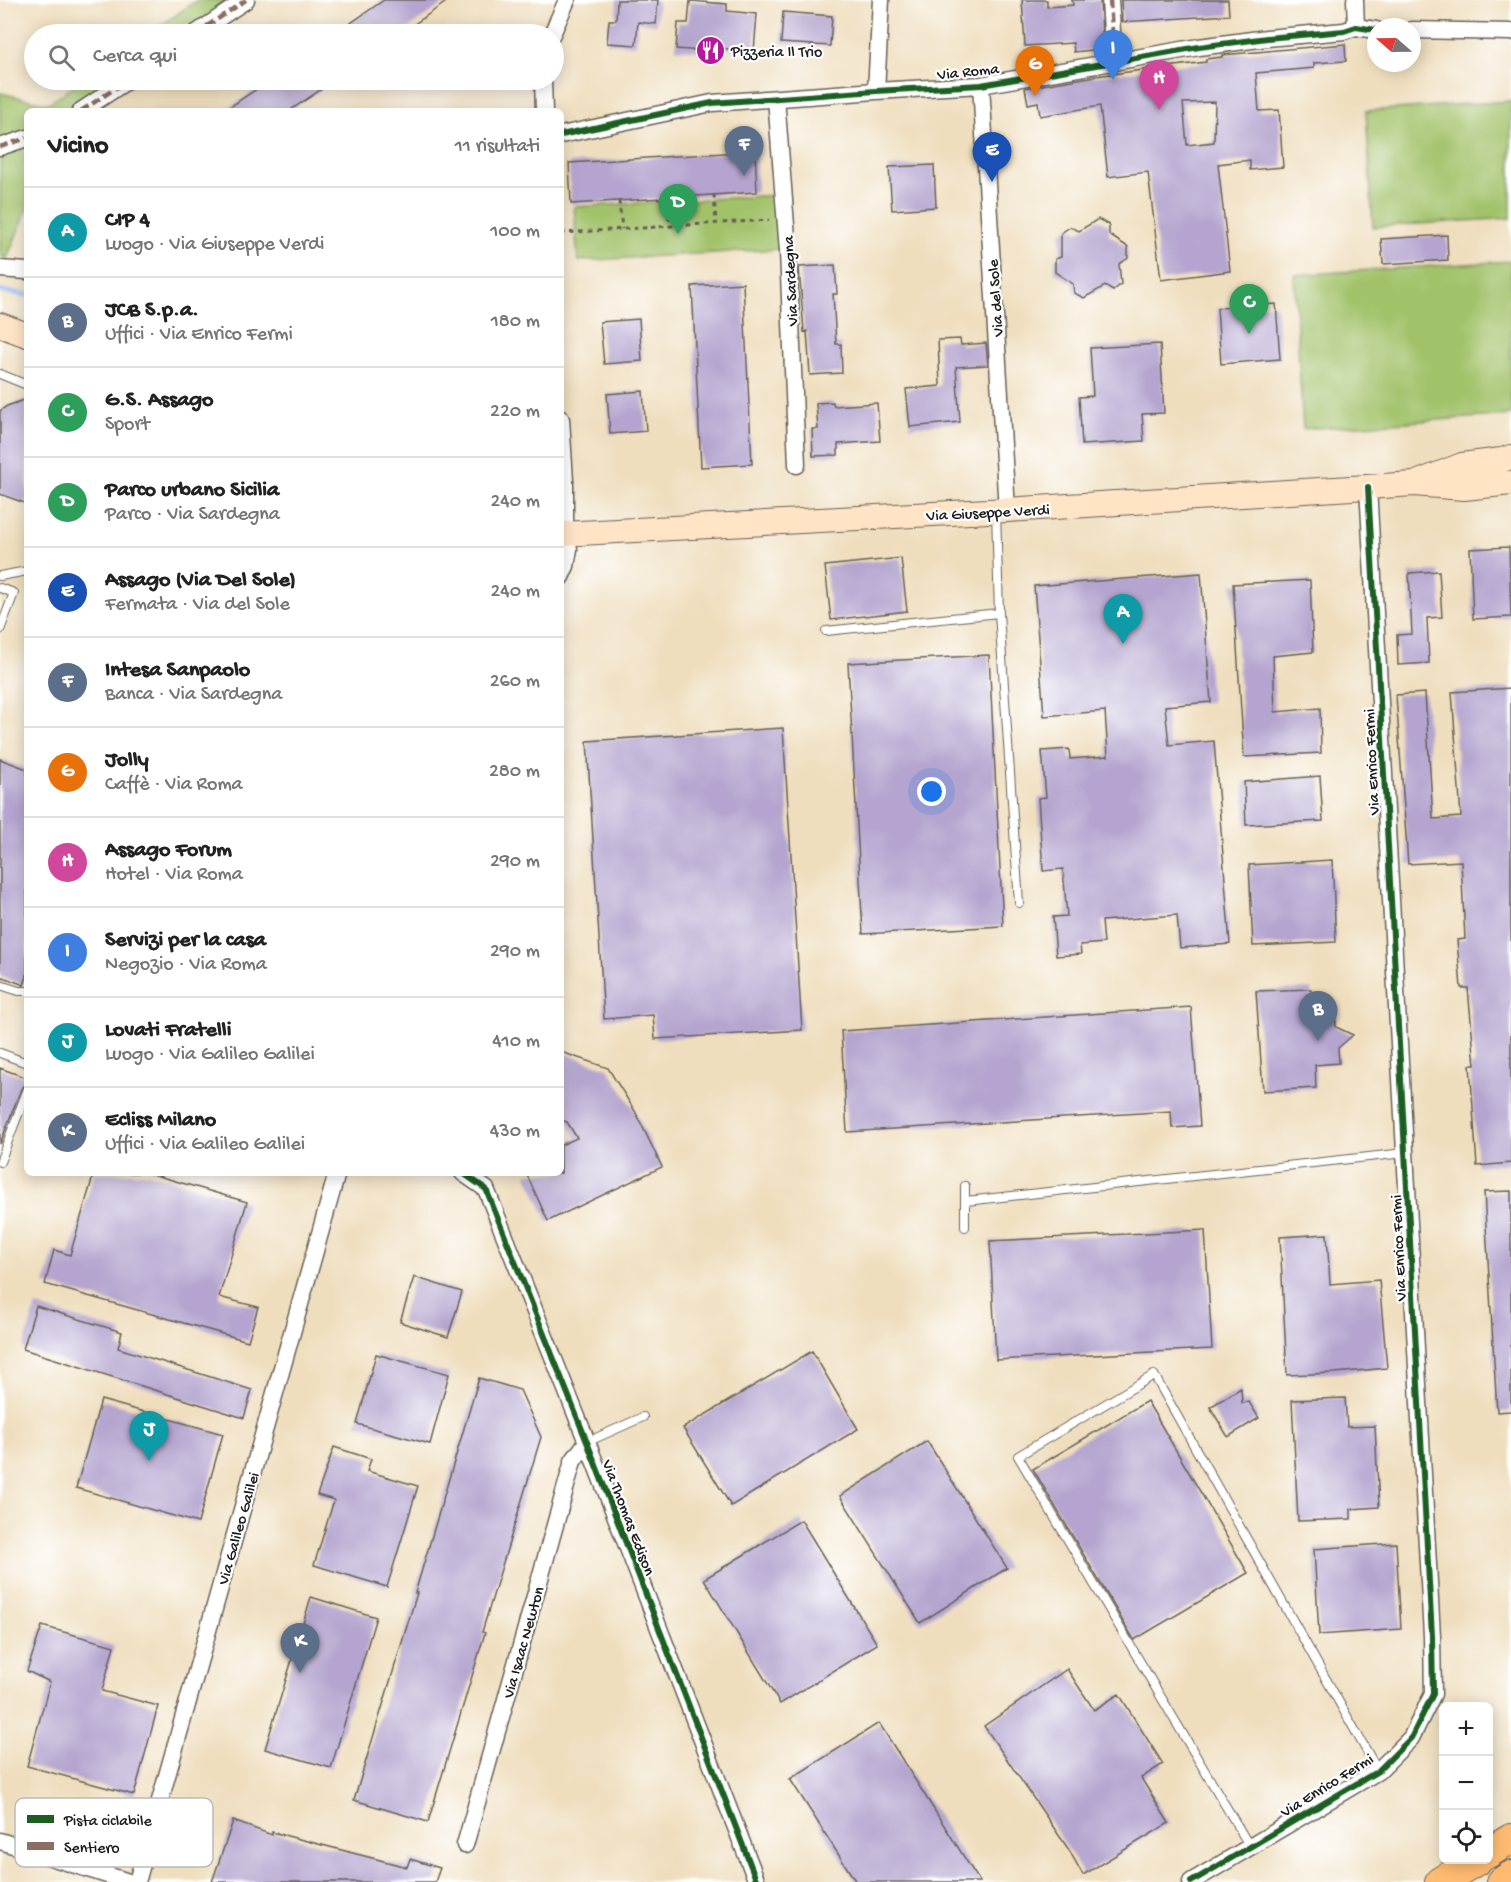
<!DOCTYPE html>
<html lang="it">
<head>
<meta charset="utf-8">
<style>
	body { margin:0; font-family:"Gochi Hand",sans-serif; background:#f2f2f2; color:#222 }
	.controls { position:absolute; right:18px; bottom:18px; display:grid; overflow:hidden; border-radius:9px; box-shadow:0 3px 15px #0003 }
	.controls button { width:54px; height:54px; display:grid; place-items:center; padding:0; border:0; border-bottom:2px solid #e0e0e0; background:#fff; color:#222; font:30px sans-serif }
	.compass { position:absolute; left:1367px; top:18px; width:54px; height:54px; border-radius:50%; background:#fff; box-shadow:0 3px 15px #0003; rotate:290deg }
	.you { position:absolute; left:932px; top:792px; width:21px; height:21px; margin:-15px; border:4px solid #fff; border-radius:50%; background:#1a73e8; box-shadow:0 0 0 9px #1a73e833 }
	.badge { display:grid; place-items:center; width:39px; height:39px; border-radius:50%; background:#b5179e; color:#fff; font-size:20px; font-weight:700 }
	.pin { position:absolute; translate:-50% -50px; filter:drop-shadow(0 2px 3px #0008) }
	.pin::after { content:''; position:absolute; top:32px; width:21px; height:18px; background:inherit; clip-path:polygon(0 0,100% 0,50% 100%) }
	.list { margin:0; padding:0; list-style:none }
	h2 { display:flex; justify-content:space-between; align-items:center; height:78px; margin:0; padding:0 24px; font-size:26px }
	h2 small { font-size:20px; font-weight:400; color:#767676 }
	.list li { display:grid; grid-template-columns:39px 1fr auto; gap:18px; align-items:center; box-sizing:border-box; height:90px; padding:0 24px; border-top:2px solid #e0e0e0 }
	.list b { display:block; font-size:22px; white-space:nowrap }
	.list p { margin:0; font-size:20px; white-space:nowrap; color:#767676 }
	.list em { font-size:20px; font-style:normal; color:#767676 }
	.icon { flex:none; width:33px; height:33px; fill:none; stroke:currentColor; stroke-width:2; stroke-linecap:round; stroke-linejoin:round }
	.map { position:relative; flex:none; width:1511px; height:1882px; overflow:hidden }
	.search { position:absolute; background:#fff; box-shadow:0 3px 15px #0003; left:24px; top:24px; width:540px; height:66px; display:flex; align-items:center; gap:15px; box-sizing:border-box; padding:0 21px; border-radius:33px; color:#767676; font-size:22px }
	.panel { position:absolute; background:#fff; box-shadow:0 3px 15px #0003; left:24px; top:108px; width:540px; height:1068px; border-radius:9px }
	.map>svg:first-child { display:block }
	.green { fill:#a2c26b; stroke:#5f6f44; stroke-width:1.5 }
	.lines { fill:none; stroke-linecap:round; stroke-linejoin:round }
	.stream { stroke:#8bbaf6; stroke-width:5 }
	.building { fill:#b4a4cf; fill-rule:evenodd }
	.lane-casing { stroke:#666055; stroke-width:10 }
	.street-casing { stroke:#666055; stroke-width:19 }
	.secondary-casing { stroke:#666055; stroke-width:26 }
	.highway-casing { stroke:#666055; stroke-width:32 }
	.path { stroke:#666055; stroke-width:3; stroke-dasharray:4.5 4.5; stroke-linecap:butt }
	.lane { stroke:#fff; stroke-width:8 }
	.street { stroke:#fff; stroke-width:16 }
	.secondary { stroke:#ffe4c6; stroke-width:24 }
	.highway { stroke:#ffbb71; stroke-width:30 }
	.quiet { stroke:#8d6e63; stroke-width:4.5; stroke-dasharray:9 4.5; stroke-linecap:butt }
	.cycleway-casing { stroke:#fff; stroke-width:10 }
	.cycleway { stroke:#1b5e20; stroke-width:6 }
	.labels { text-anchor:middle; stroke-width:4.5; stroke-linejoin:round; paint-order:stroke }
	.poi-label { font-size:16px; fill:#1c1c1c; stroke:#fff; text-anchor:start }
	.street-label { font-size:16px; fill:#1c1c1c; stroke:#fff }
	.key { fill:#fff; stroke:#bbb; stroke-width:1.5 }
	.key-label { font-size:16px; fill:#1c1c1c }
</style>
</head>
<body>
<div class="map">
<svg width="1511" height="1882" viewBox="0 0 1511 1882">
	<rect width="100%" height="100%" fill="#fff"/>
	<filter id="ink" filterUnits="userSpaceOnUse"><feTurbulence type="fractalNoise" baseFrequency=".0167" numOctaves="2"/><feDisplacementMap in="SourceGraphic" scale="12" xChannelSelector="R" yChannelSelector="G"/><feConvolveMatrix kernelMatrix="1 2 1 2 8 2 1 2 1" color-interpolation-filters="sRGB"/></filter>
	<filter id="wash" filterUnits="userSpaceOnUse"><feTurbulence type="fractalNoise" baseFrequency=".008" numOctaves="4" result="noise"/><feDisplacementMap in="SourceGraphic" scale="24" xChannelSelector="R" yChannelSelector="G"/><feGaussianBlur stdDeviation="1.35" result="paint"/><feColorMatrix in="noise" values="0 0 0 0 0 0 0 0 0 0 0 0 0 0 0 0 0 1.4 0 .05"/><feComposite in="paint" operator="in"/></filter>
	<g filter="url(#wash)">
		<rect width="100%" height="100%" fill="#efdebe"/>
		<path class="green" d="M 198,0 L 249,0 L 199,34 L 148,34 Z
			M 83,80 L 134,80 L 88,111 L 27,111 L 27,210 L 7,258 L 0,256 L 0,93 L 47,104 Z
			M 1511,101 L 1511,218 L 1373,227 L 1366,111 Z
			M 777,195 L 781,249 L 578,261 L 574,207 Z
			M 1511,261 L 1511,415 L 1303,429 L 1294,275 Z"/>
		<g class="lines">
			<path class="stream" d="M 0,291 L 27,295"/>
		</g>
		<g id="blocks">
			<path class="building" d="M 384,0 L 449,0 L 400,34 L 335,34 Z
				M 617,0 L 658,0 L 656,24 L 638,22 L 636,45 L 607,43 L 609,20 L 616,20 Z
				M 1022,0 L 1047,0 L 1047,7 L 1073,5 L 1072,0 L 1100,0 L 1103,49 L 1074,52 L 1073,43 L 1025,46 Z
				M 1121,0 L 1228,0 L 1229,15 L 1122,22 Z
				M 690,1 L 727,4 L 727,11 L 757,14 L 754,51 L 703,47 L 703,51 L 676,49 L 678,23 L 688,23 Z
				M 783,12 L 832,16 L 830,46 L 781,43 Z
				M 1345,44 L 1346,61 L 1314,63 L 1314,68 L 1256,73 L 1259,111 L 1279,110 L 1283,167 L 1250,170 L 1250,160 L 1218,164 L 1230,271 L 1161,280 L 1148,172 L 1108,177 L 1100,106 L 1040,116 L 1038,102 L 1028,104 L 1025,88 L 1096,76 L 1206,62 L 1206,59 L 1222,57 L 1222,55 ZM 1215,102 L 1214,142 L 1187,145 L 1183,103 Z
				M 270,80 L 335,80 L 289,111 L 224,111 Z
				M 755,151 L 757,192 L 571,204 L 569,163 Z
				M 934,165 L 936,207 L 892,210 L 889,167 Z
				M 1098,219 L 1109,225 L 1109,235 L 1128,247 L 1128,258 L 1119,264 L 1121,284 L 1113,291 L 1105,286 L 1084,298 L 1074,293 L 1073,284 L 1055,272 L 1055,259 L 1061,257 L 1061,233 L 1070,227 L 1079,231 Z
				M 1447,235 L 1448,260 L 1383,264 L 1381,239 Z
				M 835,265 L 837,294 L 833,294 L 836,344 L 841,344 L 842,373 L 810,375 L 807,331 L 804,332 L 799,267 Z
				M 743,283 L 752,464 L 701,467 L 692,286 Z
				M 1276,304 L 1280,359 L 1221,364 L 1217,308 Z
				M 639,319 L 642,361 L 604,364 L 600,322 Z
				M 960,339 L 961,345 L 986,343 L 988,365 L 956,367 L 960,422 L 910,427 L 906,389 L 940,386 L 938,340 Z
				M 1160,344 L 1164,413 L 1142,414 L 1144,441 L 1082,445 L 1079,397 L 1093,396 L 1090,348 Z
				M 643,391 L 646,431 L 610,434 L 607,394 Z
				M 27,399 L 27,504 L 0,494 L 0,411 L 7,406 Z
				M 833,402 L 834,406 L 877,403 L 880,441 L 838,444 L 838,455 L 813,456 L 812,429 L 818,429 L 816,403 Z
				M 1509,547 L 1511,617 L 1473,619 L 1470,549 Z
				M 901,558 L 907,611 L 831,620 L 825,566 Z
				M 1439,571 L 1442,617 L 1427,618 L 1429,663 L 1398,665 L 1397,635 L 1412,634 L 1409,573 Z
				M 1201,573 L 1211,702 L 1165,706 L 1169,745 L 1214,741 L 1230,944 L 1180,948 L 1177,915 L 1102,921 L 1104,943 L 1080,945 L 1081,954 L 1056,956 L 1053,917 L 1067,916 L 1063,869 L 1043,871 L 1038,798 L 1046,797 L 1042,751 L 1069,749 L 1070,759 L 1108,756 L 1105,711 L 1044,716 L 1034,586 Z
				M 1310,580 L 1313,652 L 1273,656 L 1275,712 L 1320,708 L 1321,753 L 1244,757 L 1233,584 Z
				M 989,655 L 1003,926 L 863,934 L 848,663 Z
				M 1511,688 L 1511,1163 L 1477,1166 L 1470,1065 L 1475,1065 L 1468,988 L 1461,988 L 1457,940 L 1465,939 L 1461,861 L 1408,864 L 1396,695 L 1425,693 L 1433,819 L 1461,817 L 1452,692 Z
				M 783,728 L 802,1030 L 655,1039 L 653,1015 L 604,1019 L 587,741 Z
				M 0,759 L 27,769 L 27,976 L 24,985 L 0,976 Z
				M 1320,776 L 1323,821 L 1246,825 L 1244,782 Z
				M 1332,860 L 1336,942 L 1253,946 L 1249,865 Z
				M 1311,989 L 1313,1013 L 1335,1011 L 1336,1027 L 1353,1035 L 1338,1048 L 1339,1063 L 1315,1065 L 1316,1088 L 1263,1091 L 1256,991 Z
				M 1191,1007 L 1200,1126 L 1172,1128 L 1171,1111 L 847,1132 L 841,1031 Z
				M 561,1052 L 608,1068 L 635,1111 L 662,1167 L 548,1221 L 526,1173 L 561,1173 L 561,1145 L 577,1138 L 567,1122 L 561,1120 Z
				M 0,1068 L 27,1078 L 25,1085 L 21,1089 L 0,1144 Z
				M 94,1173 L 148,1173 L 247,1202 L 219,1297 L 258,1307 L 248,1341 L 45,1284 L 54,1250 L 70,1255 Z
				M 1511,1191 L 1511,1411 L 1497,1412 L 1484,1192 Z
				M 1205,1230 L 1212,1349 L 996,1360 L 990,1241 Z
				M 1327,1234 L 1330,1284 L 1379,1280 L 1387,1368 L 1335,1373 L 1287,1375 L 1280,1237 Z
				M 414,1277 L 462,1292 L 448,1337 L 400,1322 Z
				M 36,1306 L 122,1332 L 118,1348 L 252,1390 L 244,1418 L 23,1349 Z
				M 812,1351 L 858,1429 L 731,1506 L 683,1428 Z
				M 376,1354 L 449,1374 L 430,1444 L 357,1424 Z
				M 479,1378 L 520,1390 L 541,1437 L 482,1632 L 485,1633 L 428,1822 L 354,1800 L 417,1593 L 415,1593 Z
				M 1241,1388 L 1242,1403 L 1249,1402 L 1259,1418 L 1228,1437 L 1210,1407 Z
				M 1345,1398 L 1347,1427 L 1375,1426 L 1379,1507 L 1351,1509 L 1351,1519 L 1298,1521 L 1292,1400 Z
				M 101,1400 L 223,1434 L 198,1523 L 76,1488 Z
				M 1147,1401 L 1248,1573 L 1134,1640 L 1033,1469 Z
				M 927,1441 L 1007,1568 L 920,1623 L 840,1496 Z
				M 334,1447 L 371,1459 L 367,1471 L 418,1486 L 387,1587 L 314,1565 L 334,1500 L 317,1495 Z
				M 801,1520 L 877,1644 L 780,1704 L 704,1579 Z
				M 1396,1543 L 1401,1629 L 1319,1635 L 1314,1549 Z
				M 311,1597 L 376,1617 L 331,1768 L 265,1749 Z
				M 42,1626 L 114,1646 L 102,1691 L 158,1706 L 134,1795 L 27,1766 L 50,1682 L 27,1671 Z
				M 1067,1669 L 1094,1710 L 1119,1694 L 1163,1764 L 1141,1778 L 1169,1823 L 1083,1875 L 1069,1850 L 984,1726 Z
				M 879,1723 L 980,1882 L 856,1882 L 790,1779 Z
				M 233,1821 L 272,1835 L 272,1832 L 407,1867 L 410,1859 L 440,1868 L 435,1882 L 212,1882 Z"/>
		</g>
	</g>
	<g filter="url(#ink)">
		<use href="#blocks" fill-opacity="0" stroke="#666055" stroke-width="1.5"/>
		<g class="lines">
			<defs>
				<path id="lane" d="M 0,374 L 27,385
					M 0,576 L 27,571
					M 0,588 L 14,593 L 0,630
					M 999,613 L 1019,903
					M 826,631 L 999,613 L 996,511
					M 0,985 L 19,991 L 27,991
					M 0,1053 L 27,1063
					M 0,1162 L 27,1091
					M 966,1201 L 1405,1153
					M 965,1227 L 965,1186
					M 587,1442 L 643,1417
					M 1250,1847 L 1018,1456 L 1154,1375 L 1378,1771"/>
				<path id="street" d="M 1110,0 L 1114,62
					M 1355,0 L 1356,27
					M 1412,30 L 1511,32
					M 195,34 L 246,0
					M 552,34 L 567,0
					M 543,80 L 544,111
					M 981,85 L 1007,510
					M 876,91 L 881,0
					M 776,98 L 788,251 L 797,465
					M 81,111 L 128,80
					M 561,135 L 712,103 L 876,91 L 981,85 L 1199,47 L 1267,38 L 1344,31 L 1356,27 L 1376,30
					M 0,147 L 27,138
					M 0,269 L 27,271
					M 561,419 L 565,481 L 565,535 L 569,549 L 566,566 L 561,577
					M 463,1173 L 486,1189 L 587,1442 L 757,1882
					M 0,1841 L 129,1882
					M 465,1845 L 573,1461 L 587,1442
					M 137,1882 L 337,1173
					M 1191,1882 L 1378,1771 L 1411,1738 L 1433,1694 L 1432,1636 L 1368,487"/>
				<path id="secondary" d="M 0,325 L 27,335
					M 1419,482 L 1462,465 L 1502,460 L 1511,457
					M 561,534 L 1007,510 L 1414,484 L 1464,488 L 1511,483"/>
				<path id="highway" d="M 1488,1853 L 1511,1839
					M 1440,1882 L 1477,1860
					M 1502,1882 L 1511,1876"/>
			</defs>
			<use href="#lane" class="lane-casing"/>
			<use href="#street" class="street-casing"/>
			<use href="#secondary" class="secondary-casing"/>
			<use href="#highway" class="highway-casing"/>
			<path class="path" d="M 714,195 L 716,223
				M 667,198 L 670,226
				M 619,201 L 622,229
				M 561,233 L 769,220"/>
			<use href="#lane" class="lane"/>
			<use href="#street" class="street"/>
			<use href="#secondary" class="secondary"/>
			<use href="#highway" class="highway"/>
			<path class="quiet" d="M 1110,0 L 1114,62
				M 195,34 L 246,0
				M 81,111 L 128,80
				M 0,147 L 27,138"/>
			<defs>
				<path id="cycleway" d="M 561,135 L 712,103 L 876,91 L 981,85 L 1199,47 L 1267,38 L 1344,31 L 1356,27 L 1376,30
					M 463,1173 L 486,1189 L 587,1442 L 757,1882
					M 1191,1882 L 1378,1771 L 1411,1738 L 1433,1694 L 1432,1636 L 1368,487"/>
			</defs>
			<use href="#cycleway" class="cycleway-casing"/>
			<use href="#cycleway" class="cycleway"/>
		</g>
	</g>
	<defs>
		<symbol id="restaurant-disc" viewBox="-11 -11 22 22"><circle r="9.5" fill="#b5179e" stroke="#fff"/><path d="M-5-6h1v4h1v-4h1v4h1v-4h1v5L-1.5 .5V6h-2V.5L-5-1ZM5-6V6H3V1.5H1.5Q1.5-4 5-6Z" fill="#fff"/></symbol>
	</defs>
	<g fill-rule="evenodd">
		<use href="#restaurant-disc" x="694" y="34" width="33" height="33"/>
	</g>
	<g class="labels">
		<g class="poi-label">
			<text x="731" y="56">Pizzeria Il Trio</text>
		</g>
		<g class="street-label">
			<text transform="translate(968 70) rotate(-6)" y="6">Via Roma</text>
			<text transform="translate(789 281) rotate(-93)" y="6">Via Sardegna</text>
			<text transform="translate(994 298) rotate(-94)" y="6">Via del Sole</text>
			<text transform="translate(988 511) rotate(-3)" y="6">Via Giuseppe Verdi</text>
			<text transform="translate(1370 762) rotate(-93)" y="6">Via Enrico Fermi</text>
			<text transform="translate(1397 1248) rotate(-93)" y="6">Via Enrico Fermi</text>
			<text transform="translate(630 1517) rotate(69)" y="6">Via Thomas Edison</text>
			<text transform="translate(237 1528) rotate(-74)" y="6">Via Galileo Galilei</text>
			<text transform="translate(522 1642) rotate(-74)" y="6">Via Isaac Newton</text>
			<text transform="translate(1326 1784) rotate(-32)" y="6">Via Enrico Fermi</text>
		</g>
	</g>
	<rect x="15" y="1798" width="198" height="69" rx="9" class="key"/>
	<rect x="27" y="1815" width="27" height="8" fill="#1b5e20"/>
	<rect x="27" y="1842" width="27" height="8" fill="#8d6e63"/>
	<g class="key-label">
		<text x="64" y="1825">Pista ciclabile</text>
		<text x="64" y="1852">Sentiero</text>
	</g>
</svg>
<div class="controls">
<button>+</button>
<button>−</button>
<button><svg class="icon" aria-label="locate" viewBox="0 0 24 24"><circle cx="12" cy="12" r="6"/><path d="M12 2v4M12 18v4M2 12h4M18 12h4"/></svg></button>
</div>
<svg class="compass" viewBox="-18 -18 36 36"><path d="M0-13l5 13h-10z" fill="#e53935"/><path d="M0 13l5-13h-10z" fill="#767676"/></svg>
<div class="you"></div>
<div class="pin badge" style="left:1123px;top:644px;background:#0f9aa8">A</div>
<div class="pin badge" style="left:1318px;top:1041px;background:#5c6f8a">B</div>
<div class="pin badge" style="left:1249px;top:334px;background:#2e9e5b">C</div>
<div class="pin badge" style="left:678px;top:234px;background:#2e9e5b">D</div>
<div class="pin badge" style="left:992px;top:182px;background:#1a4fb4">E</div>
<div class="pin badge" style="left:744px;top:176px;background:#5c6f8a">F</div>
<div class="pin badge" style="left:1035px;top:96px;background:#e8710a">G</div>
<div class="pin badge" style="left:1159px;top:110px;background:#d1479c">H</div>
<div class="pin badge" style="left:1113px;top:80px;background:#3f7fe0">I</div>
<div class="pin badge" style="left:149px;top:1461px;background:#0f9aa8">J</div>
<div class="pin badge" style="left:300px;top:1673px;background:#5c6f8a">K</div>
<div class="search"><svg class="icon" aria-label="search" viewBox="0 0 24 24"><circle cx="10" cy="10" r="6"/><path d="M15 15l6 6"/></svg>Cerca qui</div>
<section class="panel">
<h2>Vicino<small>11 risultati</small></h2>
<ul class="list">
<li><span class="badge" style="background:#0f9aa8">A</span><div><b>CIP 4</b><p>Luogo · Via Giuseppe Verdi</p></div><em>100 m</em></li>
<li><span class="badge" style="background:#5c6f8a">B</span><div><b>JCB S.p.a.</b><p>Uffici · Via Enrico Fermi</p></div><em>180 m</em></li>
<li><span class="badge" style="background:#2e9e5b">C</span><div><b>G.S. Assago</b><p>Sport</p></div><em>220 m</em></li>
<li><span class="badge" style="background:#2e9e5b">D</span><div><b>Parco urbano Sicilia</b><p>Parco · Via Sardegna</p></div><em>240 m</em></li>
<li><span class="badge" style="background:#1a4fb4">E</span><div><b>Assago (Via Del Sole)</b><p>Fermata · Via del Sole</p></div><em>240 m</em></li>
<li><span class="badge" style="background:#5c6f8a">F</span><div><b>Intesa Sanpaolo</b><p>Banca · Via Sardegna</p></div><em>260 m</em></li>
<li><span class="badge" style="background:#e8710a">G</span><div><b>Jolly</b><p>Caffè · Via Roma</p></div><em>280 m</em></li>
<li><span class="badge" style="background:#d1479c">H</span><div><b>Assago Forum</b><p>Hotel · Via Roma</p></div><em>290 m</em></li>
<li><span class="badge" style="background:#3f7fe0">I</span><div><b>Servizi per la casa</b><p>Negozio · Via Roma</p></div><em>290 m</em></li>
<li><span class="badge" style="background:#0f9aa8">J</span><div><b>Lovati Fratelli</b><p>Luogo · Via Galileo Galilei</p></div><em>410 m</em></li>
<li><span class="badge" style="background:#5c6f8a">K</span><div><b>Ecliss Milano</b><p>Uffici · Via Galileo Galilei</p></div><em>430 m</em></li>
</ul>
</section>
</div>
</body>
</html>
